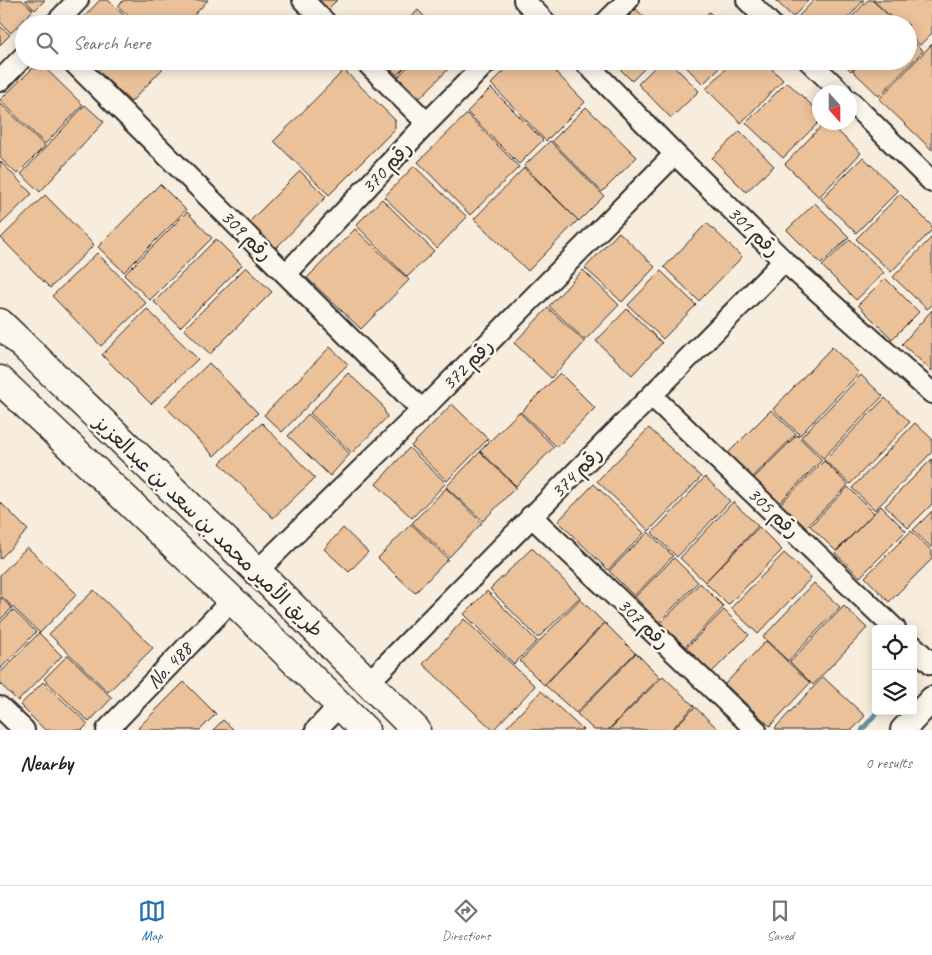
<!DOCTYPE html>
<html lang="en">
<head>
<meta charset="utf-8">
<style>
	body { margin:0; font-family:Caveat,"Playpen Sans Arabic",sans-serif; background:#f2f2f2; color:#202124 }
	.controls { position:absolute; right:15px; bottom:15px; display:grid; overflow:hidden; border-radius:5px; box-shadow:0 2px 12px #0003 }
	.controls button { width:45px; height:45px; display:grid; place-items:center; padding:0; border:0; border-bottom:1px solid #e0e0e0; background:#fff; color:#202124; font:25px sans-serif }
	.compass { position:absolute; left:812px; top:85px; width:45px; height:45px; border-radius:50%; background:#fff; box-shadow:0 2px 12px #0003; rotate:159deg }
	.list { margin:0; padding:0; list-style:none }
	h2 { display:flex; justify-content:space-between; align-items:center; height:65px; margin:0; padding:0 20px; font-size:21px }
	h2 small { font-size:16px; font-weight:400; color:#757577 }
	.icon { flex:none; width:28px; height:28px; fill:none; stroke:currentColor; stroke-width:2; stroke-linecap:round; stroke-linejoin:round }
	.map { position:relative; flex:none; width:932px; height:730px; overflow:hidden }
	.search { position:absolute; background:#fff; box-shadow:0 2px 12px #0003; left:15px; right:15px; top:15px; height:55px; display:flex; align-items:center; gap:12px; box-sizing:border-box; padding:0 18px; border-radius:28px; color:#757577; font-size:19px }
	.sheet { height:155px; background:#fff }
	nav { display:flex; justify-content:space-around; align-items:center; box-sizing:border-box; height:70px; border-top:1px solid #e0e0e0; background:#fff; font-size:14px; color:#757577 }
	nav a { display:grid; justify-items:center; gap:2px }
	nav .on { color:#1f6fb2 }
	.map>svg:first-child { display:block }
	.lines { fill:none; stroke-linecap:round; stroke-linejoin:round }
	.stream { stroke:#64919e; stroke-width:5 }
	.building { fill:#ebc19a; stroke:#2b2b2b }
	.minor-casing { stroke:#2b2b2b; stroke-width:24 }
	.tertiary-casing { stroke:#2b2b2b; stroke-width:28 }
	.secondary-casing { stroke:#2b2b2b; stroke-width:31 }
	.minor { stroke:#fbf7ec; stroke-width:20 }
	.tertiary { stroke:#fbf7ec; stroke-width:24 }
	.secondary { stroke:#fbf7ec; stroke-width:28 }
	.labels { text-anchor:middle; stroke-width:5; stroke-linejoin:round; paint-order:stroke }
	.street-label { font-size:20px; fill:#2b2b2b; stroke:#fbf7ec }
</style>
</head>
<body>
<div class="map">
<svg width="932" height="730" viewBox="0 0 932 730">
	<rect width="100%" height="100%" fill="#f8ecdc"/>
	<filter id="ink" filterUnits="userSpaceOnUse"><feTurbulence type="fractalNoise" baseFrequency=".02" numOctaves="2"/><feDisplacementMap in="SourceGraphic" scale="10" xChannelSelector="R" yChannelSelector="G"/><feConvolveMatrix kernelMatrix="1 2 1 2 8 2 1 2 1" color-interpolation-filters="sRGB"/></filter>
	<g filter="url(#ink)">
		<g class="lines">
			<path class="stream" d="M 913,670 L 922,662
				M 862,730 L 878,711"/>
		</g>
		<path class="building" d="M 0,0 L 22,0 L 33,10 L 11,33 L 0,22 Z
			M 25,0 L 45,0 L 35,10 Z
			M 100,0 L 108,0 L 133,24 L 77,24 Z
			M 124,0 L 208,0 L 186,24 L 137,24 L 118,6 Z
			M 317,0 L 337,0 L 327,10 Z
			M 775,0 L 809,0 L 793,17 Z
			M 814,0 L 864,0 L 842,24 L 802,24 L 796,19 Z
			M 868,0 L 872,0 L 897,23 L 845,24 Z
			M 873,0 L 932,0 L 932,33 L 920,45 L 908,34 L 908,24 L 898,24 Z
			M 636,9 L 651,24 L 621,24 Z
			M 418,10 L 432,24 L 405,24 Z
			M 709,12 L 721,24 L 698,24 Z
			M 0,26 L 10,35 L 0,45 Z
			M 908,36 L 923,51 L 879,96 L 853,71 L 863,61 L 908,61 Z
			M 932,44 L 932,150 L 879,99 Z
			M 90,61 L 104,61 L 97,68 Z
			M 107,61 L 170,61 L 131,102 L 98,71 Z
			M 383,61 L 411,61 L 397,75 Z
			M 413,61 L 456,61 L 420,98 L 398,77 Z
			M 514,61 L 545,61 L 585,102 L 546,141 L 491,84 Z
			M 612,61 L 652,61 L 632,81 Z
			M 661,61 L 669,61 L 699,91 L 671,118 L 638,84 Z
			M 680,61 L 726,61 L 703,84 Z
			M 733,61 L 764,61 L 783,80 L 741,123 L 706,89 Z
			M 841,61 L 861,61 L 851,71 Z
			M 33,68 L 45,68 L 83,105 L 45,144 L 0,100 Z
			M 344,70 L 395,120 L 395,129 L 329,195 L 274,141 Z
			M 787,82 L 820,113 L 820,121 L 783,158 L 746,123 Z
			M 491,88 L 543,140 L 519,164 L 467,112 Z
			M 0,103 L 45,146 L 17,174 L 0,158 Z
			M 85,105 L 104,122 L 40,192 L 21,174 Z
			M 586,107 L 637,157 L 602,192 L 552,141 Z
			M 467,114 L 519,167 L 470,215 L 418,162 Z
			M 825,122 L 828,122 L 861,153 L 819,197 L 785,164 Z
			M 740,131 L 774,166 L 746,192 L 712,158 Z
			M 550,141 L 604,196 L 579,221 L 524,166 Z
			M 863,157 L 898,191 L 856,233 L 821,199 Z
			M 0,161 L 32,194 L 0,225 Z
			M 414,166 L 467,217 L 437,248 L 384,197 Z
			M 524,168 L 578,220 L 528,271 L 474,219 Z
			M 300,171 L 326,197 L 273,251 L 246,225 Z
			M 160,184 L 186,210 L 124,272 L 98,247 Z
			M 900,194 L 932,226 L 932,230 L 891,272 L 856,239 Z
			M 45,195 L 94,245 L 50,288 L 1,238 Z
			M 382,199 L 434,251 L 407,277 L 356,225 Z
			M 815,203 L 849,237 L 821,264 L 787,230 Z
			M 187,212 L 212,238 L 150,300 L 124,275 Z
			M 707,223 L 742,257 L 699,301 L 664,267 Z
			M 355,229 L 409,280 L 361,329 L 307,278 Z
			M 619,232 L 655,267 L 622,302 L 585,268 Z
			M 932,237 L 932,305 L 927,309 L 893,277 Z
			M 216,239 L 242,265 L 180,327 L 154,302 Z
			M 850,239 L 884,273 L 856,300 L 822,266 Z
			M 97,253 L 146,303 L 101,346 L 52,296 Z
			M 246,267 L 272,292 L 210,354 L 184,329 Z
			M 583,270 L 619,305 L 585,340 L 549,306 Z
			M 661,271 L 696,305 L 663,339 L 628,305 Z
			M 885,278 L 919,312 L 892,339 L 858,305 Z
			M 548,308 L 585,342 L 551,378 L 514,343 Z
			M 147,309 L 198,359 L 151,404 L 102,355 Z
			M 627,309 L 662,343 L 632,375 L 596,341 Z
			M 932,310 L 932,371 L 902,344 Z
			M 330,347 L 348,364 L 282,432 L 264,415 Z
			M 832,347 L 859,373 L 800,435 L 773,409 Z
			M 209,363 L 258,413 L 214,456 L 165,406 Z
			M 348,373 L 382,405 L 387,417 L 352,453 L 310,413 Z
			M 560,373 L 595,408 L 557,447 L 521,412 Z
			M 861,375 L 883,396 L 823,458 L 801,437 Z
			M 885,398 L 910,422 L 850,484 L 824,460 Z
			M 452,404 L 488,439 L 447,481 L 411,446 Z
			M 771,410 L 796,434 L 752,478 L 727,454 Z
			M 519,412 L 554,447 L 516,486 L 480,451 Z
			M 308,414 L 350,454 L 330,476 L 288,436 Z
			M 262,423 L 315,478 L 273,518 L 220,463 Z
			M 915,423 L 932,439 L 932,452 L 875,510 L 852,488 Z
			M 649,428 L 701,477 L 649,531 L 597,481 Z
			M 797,435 L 822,460 L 778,504 L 753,479 Z
			M 409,448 L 446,483 L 412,518 L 376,484 Z
			M 480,452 L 516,487 L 483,521 L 446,487 Z
			M 932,459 L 932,504 L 908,528 L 885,506 Z
			M 824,461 L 848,485 L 804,529 L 779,505 Z
			M 705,477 L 730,501 L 677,557 L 652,533 Z
			M 594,484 L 644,533 L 608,570 L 558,521 Z
			M 848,487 L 874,513 L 836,551 L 810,526 Z
			M 446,488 L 482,523 L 449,557 L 412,523 Z
			M 0,502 L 28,530 L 0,559 Z
			M 733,502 L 758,526 L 705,582 L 680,558 Z
			M 881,506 L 906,531 L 860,577 L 835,553 Z
			M 932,511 L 932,548 L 913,530 Z
			M 411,524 L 448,559 L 415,593 L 378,558 Z
			M 759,527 L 782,550 L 728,605 L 705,582 Z
			M 343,528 L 368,552 L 349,572 L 324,549 Z
			M 911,531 L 932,551 L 932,559 L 889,602 L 865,577 Z
			M 648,532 L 673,556 L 634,596 L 609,571 Z
			M 27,547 L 77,594 L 40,633 L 0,595 L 0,575 Z
			M 532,548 L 580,597 L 538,638 L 490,589 Z
			M 784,553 L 811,578 L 758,634 L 731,608 Z
			M 674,558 L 698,582 L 659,622 L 635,597 Z
			M 700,583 L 724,607 L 685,647 L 661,623 Z
			M 814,583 L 840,607 L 788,661 L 763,637 Z
			M 94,590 L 153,648 L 108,692 L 49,634 Z
			M 487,591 L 537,641 L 514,664 L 464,614 Z
			M 0,597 L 12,608 L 0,620 Z
			M 580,599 L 604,623 L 544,685 L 520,661 Z
			M 844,606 L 867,628 L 813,685 L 790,662 Z
			M 13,610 L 36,632 L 0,669 L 0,623 Z
			M 724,610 L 749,635 L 710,674 L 685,649 Z
			M 464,619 L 535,686 L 493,730 L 423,664 Z
			M 605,623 L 635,653 L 576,713 L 545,685 Z
			M 39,633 L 62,656 L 18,701 L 0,684 L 0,673 Z
			M 766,641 L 810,683 L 770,726 L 725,684 Z
			M 636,653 L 660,677 L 608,730 L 594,730 L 577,714 Z
			M 68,655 L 112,698 L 89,722 L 44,679 Z
			M 663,676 L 694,706 L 671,730 L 609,730 Z
			M 823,677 L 865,716 L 852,730 L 777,730 L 775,728 Z
			M 43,682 L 88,724 L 82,730 L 45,730 L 20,705 Z
			M 184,682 L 216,714 L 200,730 L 141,730 L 138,728 Z
			M 541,691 L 583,730 L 504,730 Z
			M 695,707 L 719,730 L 672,730 Z
			M 223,720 L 234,730 L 213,730 Z"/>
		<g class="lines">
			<defs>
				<path id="minor" d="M 303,0 L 327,24
					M 524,0 L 547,24
					M 747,0 L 771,24
					M 55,24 L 78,0
					M 604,24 L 628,0
					M 72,61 L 422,410
					M 365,61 L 427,123
					M 584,61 L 675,154 L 784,261 L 932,393
					M 809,61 L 841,92
					M 0,81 L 24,56
					M 850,101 L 932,182
					M 286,274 L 427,123 L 488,61
					M 652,396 L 895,629
					M 531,516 L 756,730
					M 257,571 L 422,410 L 675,154
					M 913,646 L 932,664
					M 367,684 L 784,261
					M 0,707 L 24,730
					M 107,730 L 232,600
					M 316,730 L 339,706"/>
				<path id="tertiary" d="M 903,730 L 932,699"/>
				<path id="secondary" d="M 0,323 L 257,571 L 416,730
					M 0,380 L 232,600 L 365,730"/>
			</defs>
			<use href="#minor" class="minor-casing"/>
			<use href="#tertiary" class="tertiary-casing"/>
			<use href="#secondary" class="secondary-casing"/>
			<use href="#minor" class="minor"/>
			<use href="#tertiary" class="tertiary"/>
			<use href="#secondary" class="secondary"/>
		</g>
	</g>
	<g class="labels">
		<g class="street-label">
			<text transform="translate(386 167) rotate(-47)" y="7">رقم 370</text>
			<text transform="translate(754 231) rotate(44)" y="7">رقم 301</text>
			<text transform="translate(247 235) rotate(45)" y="7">رقم 309</text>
			<text transform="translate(467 364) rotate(-45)" y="7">رقم 372</text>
			<text transform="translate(576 472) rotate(-45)" y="7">رقم 374</text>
			<text transform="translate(774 512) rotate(44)" y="7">رقم 305</text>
			<text transform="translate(209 526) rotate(44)" y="7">طريق الأمير محمد بن سعد بن عبدالعزيز</text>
			<text transform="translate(644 623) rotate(44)" y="7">رقم 307</text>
			<text transform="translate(169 665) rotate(-46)" y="7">No. 488</text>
		</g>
	</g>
</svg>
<div class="controls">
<button><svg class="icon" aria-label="locate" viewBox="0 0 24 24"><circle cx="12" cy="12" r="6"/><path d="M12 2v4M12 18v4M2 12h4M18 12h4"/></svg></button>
<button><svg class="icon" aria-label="layers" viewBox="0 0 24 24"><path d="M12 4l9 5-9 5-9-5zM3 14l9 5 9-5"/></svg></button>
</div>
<svg class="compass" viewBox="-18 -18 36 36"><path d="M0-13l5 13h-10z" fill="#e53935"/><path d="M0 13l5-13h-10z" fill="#757577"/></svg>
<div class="search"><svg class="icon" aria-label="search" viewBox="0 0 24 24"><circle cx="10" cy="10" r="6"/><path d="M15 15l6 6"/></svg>Search here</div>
</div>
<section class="sheet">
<h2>Nearby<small>0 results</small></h2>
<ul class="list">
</ul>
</section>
<nav>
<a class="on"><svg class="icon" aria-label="map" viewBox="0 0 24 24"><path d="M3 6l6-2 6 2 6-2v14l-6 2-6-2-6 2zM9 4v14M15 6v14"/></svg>Map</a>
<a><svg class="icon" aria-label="directions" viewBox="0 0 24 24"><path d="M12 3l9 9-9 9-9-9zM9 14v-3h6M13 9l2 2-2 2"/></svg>Directions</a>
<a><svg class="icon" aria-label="saved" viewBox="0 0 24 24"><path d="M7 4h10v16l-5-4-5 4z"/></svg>Saved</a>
</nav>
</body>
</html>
